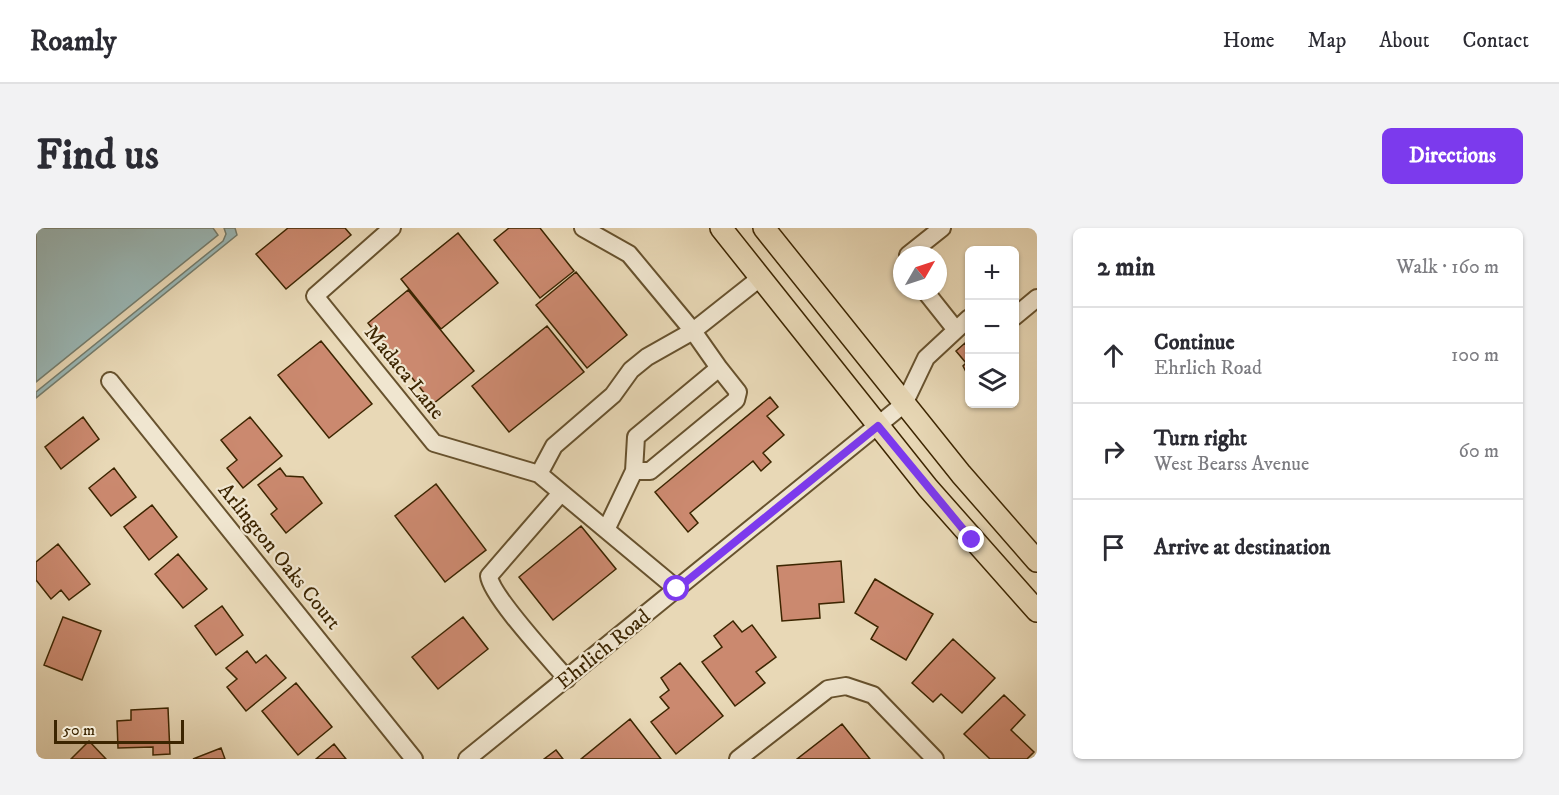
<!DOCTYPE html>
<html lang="en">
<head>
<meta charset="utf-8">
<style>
	body { margin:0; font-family:"IM FELL DW Pica",serif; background:#f2f2f3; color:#2b2b33 }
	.controls { position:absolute; right:18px; top:18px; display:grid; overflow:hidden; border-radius:9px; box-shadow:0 2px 4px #0004 }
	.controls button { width:54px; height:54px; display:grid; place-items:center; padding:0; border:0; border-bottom:2px solid #e1e1e2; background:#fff; color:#2b2b33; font:30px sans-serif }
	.compass { position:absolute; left:857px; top:18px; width:54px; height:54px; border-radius:50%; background:#fff; box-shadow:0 2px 4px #0004; rotate:51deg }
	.scale { position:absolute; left:18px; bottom:15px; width:130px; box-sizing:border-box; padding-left:6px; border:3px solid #3c2501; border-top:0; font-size:16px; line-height:21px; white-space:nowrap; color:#3c2501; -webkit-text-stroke:4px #f0e6d0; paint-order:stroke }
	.stop { position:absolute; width:18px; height:18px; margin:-14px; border:4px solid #7c3aed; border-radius:50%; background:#fff }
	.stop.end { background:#7c3aed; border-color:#fff; box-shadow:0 2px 6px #0008 }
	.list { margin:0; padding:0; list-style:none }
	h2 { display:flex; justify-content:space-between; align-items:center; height:78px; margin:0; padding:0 24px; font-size:26px }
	h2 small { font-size:20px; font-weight:400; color:#7c7c81 }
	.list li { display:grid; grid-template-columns:39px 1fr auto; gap:18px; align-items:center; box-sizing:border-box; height:96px; padding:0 24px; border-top:2px solid #e1e1e2 }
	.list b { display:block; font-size:22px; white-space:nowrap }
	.list p { margin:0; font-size:20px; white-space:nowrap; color:#7c7c81 }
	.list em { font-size:20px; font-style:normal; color:#7c7c81 }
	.icon { flex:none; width:33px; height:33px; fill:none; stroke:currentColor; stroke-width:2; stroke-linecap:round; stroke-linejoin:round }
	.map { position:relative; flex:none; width:1001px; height:531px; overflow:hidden; border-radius:9px }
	header { display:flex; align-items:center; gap:36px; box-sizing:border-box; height:84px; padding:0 30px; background:#fff; border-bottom:2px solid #e1e1e2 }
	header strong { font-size:28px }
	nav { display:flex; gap:33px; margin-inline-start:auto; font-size:21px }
	.intro { display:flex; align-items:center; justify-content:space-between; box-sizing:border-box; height:144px; padding:0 36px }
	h1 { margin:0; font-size:42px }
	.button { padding:15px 27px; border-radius:9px; background:#7c3aed; color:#fff; font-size:21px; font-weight:700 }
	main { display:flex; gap:36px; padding:0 36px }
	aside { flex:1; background:#fff; border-radius:9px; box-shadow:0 2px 4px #0004 }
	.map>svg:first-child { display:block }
	.water { fill:#9ab8b7; stroke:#747d6e; stroke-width:1.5 }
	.building { fill:#cb896f; stroke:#3c2501; stroke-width:1.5 }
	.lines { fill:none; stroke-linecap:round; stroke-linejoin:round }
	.minor-casing { stroke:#67522e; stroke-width:20 }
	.major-casing { stroke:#3c2501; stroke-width:24 }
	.minor { stroke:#f0e6d0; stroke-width:16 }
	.major { stroke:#e8d8b6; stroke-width:21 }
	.route { stroke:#7c3aed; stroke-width:8 }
	.labels { text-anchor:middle; stroke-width:4.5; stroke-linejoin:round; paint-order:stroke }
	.street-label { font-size:21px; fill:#3c2501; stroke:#f0e6d0 }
</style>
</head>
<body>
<header>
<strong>Roamly</strong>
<nav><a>Home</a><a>Map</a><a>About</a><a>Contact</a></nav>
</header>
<div class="intro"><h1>Find us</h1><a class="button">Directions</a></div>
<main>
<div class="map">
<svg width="1001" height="531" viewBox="0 0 1001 531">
	<rect width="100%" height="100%" fill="#e8d8b6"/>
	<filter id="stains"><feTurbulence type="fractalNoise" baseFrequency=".00333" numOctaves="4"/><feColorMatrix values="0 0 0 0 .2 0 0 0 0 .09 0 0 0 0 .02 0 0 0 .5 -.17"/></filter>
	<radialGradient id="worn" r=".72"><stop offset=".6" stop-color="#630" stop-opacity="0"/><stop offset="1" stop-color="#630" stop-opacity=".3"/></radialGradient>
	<path class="water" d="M 0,0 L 177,0 L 182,7 L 0,154 Z
		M 188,0 L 199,0 L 201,7 L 0,170 L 0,164 L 187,13 L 190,6 Z"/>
	<path class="building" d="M 252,0 L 309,0 L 315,7 L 250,61 L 220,26 Z
		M 473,0 L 504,0 L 538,43 L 504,70 L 458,12 Z
		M 422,5 L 462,55 L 405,101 L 365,51 Z
		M 540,44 L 591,107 L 551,140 L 500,77 Z
		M 372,62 L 438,143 L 397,176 L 332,95 Z
		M 511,98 L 548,144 L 473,204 L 436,158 Z
		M 285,113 L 336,176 L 293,210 L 242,147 Z
		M 929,115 L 933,120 L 933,150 L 927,138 L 930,135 L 920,123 Z
		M 734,169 L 742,179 L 731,188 L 748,207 L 727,225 L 735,234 L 725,243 L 717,233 L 654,285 L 662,295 L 652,304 L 619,264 Z
		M 47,189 L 63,211 L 25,241 L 9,219 Z
		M 214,189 L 246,228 L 207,260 L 191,240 L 201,232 L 185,212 Z
		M 78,240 L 100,269 L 75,288 L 53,260 Z
		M 244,240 L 250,248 L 267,249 L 286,275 L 250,305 L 235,286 L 241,281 L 222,257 Z
		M 400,256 L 450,322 L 409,354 L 359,288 Z
		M 116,277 L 141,309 L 113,332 L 88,299 Z
		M 545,298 L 580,341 L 517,392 L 483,349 Z
		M 22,316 L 54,356 L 33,372 L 25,362 L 15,371 L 0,352 L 0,334 Z
		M 142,326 L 171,361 L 147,380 L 119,346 Z
		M 805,333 L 808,374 L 783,376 L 784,390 L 746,393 L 741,338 Z
		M 839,351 L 897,386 L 870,432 L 835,411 L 842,399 L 819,385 Z
		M 186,378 L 207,407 L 180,427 L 159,398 Z
		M 27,389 L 65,403 L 46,452 L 8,437 Z
		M 427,389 L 452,421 L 402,461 L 376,429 Z
		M 697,393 L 706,404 L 716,397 L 740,429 L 720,444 L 729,455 L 699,478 L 666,434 L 686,419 L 678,408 Z
		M 917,411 L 959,450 L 926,485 L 905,466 L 897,474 L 876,455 Z
		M 211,423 L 220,435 L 230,427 L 250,450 L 210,483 L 191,459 L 201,451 L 190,440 Z
		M 644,435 L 687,488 L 640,526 L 615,494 L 633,480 L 624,469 L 633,462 L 625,450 Z
		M 260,455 L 296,499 L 262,527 L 226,483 Z
		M 968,467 L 989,487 L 975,502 L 998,524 L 991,531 L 954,531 L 928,506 Z
		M 132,480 L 134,526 L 117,527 L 117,519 L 82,520 L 81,493 L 95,492 L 95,482 Z
		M 594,491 L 625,531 L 545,531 Z
		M 806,496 L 834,531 L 761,531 Z
		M 53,513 L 70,531 L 35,531 Z
		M 298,516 L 310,531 L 280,531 Z
		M 185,520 L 189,531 L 157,531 Z
		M 520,522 L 527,531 L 508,531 Z"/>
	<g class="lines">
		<defs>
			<path id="minor" d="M 356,0 L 279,68 L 398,215 L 503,246 L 641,361
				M 547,0 L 593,26 L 657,103 L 683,140 L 600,209 L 598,243 L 570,302
				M 872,27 L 906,0
				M 889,63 L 920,102
				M 978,89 L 1001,70
				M 74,153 L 378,531
				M 598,243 L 614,243 L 700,172 L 702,164 L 683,140
				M 503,246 L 518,218 L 577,167 L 595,142 L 611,129 L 657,103 L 724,50
				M 525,265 L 453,348 C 455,368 515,432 531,451
				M 431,531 L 868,176 L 890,130 L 933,90
				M 702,531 L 792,461 L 810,458 L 837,467 L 899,531"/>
			<path id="major" d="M 685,0 L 892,260 L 1001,383
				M 728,0 L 925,246 L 1001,333"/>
		</defs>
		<use href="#minor" class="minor-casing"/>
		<use href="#major" class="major-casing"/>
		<use href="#minor" class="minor"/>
		<use href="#major" class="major"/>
	</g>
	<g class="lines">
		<path class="route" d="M 641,361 L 842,198 L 936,312"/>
	</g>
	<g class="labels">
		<g class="street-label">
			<text transform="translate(369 144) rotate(51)" y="7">Madaca Lane</text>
			<text transform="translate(244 328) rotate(51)" y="7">Arlington Oaks Court</text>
			<text transform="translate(567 421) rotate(-39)" y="7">Ehrlich Road</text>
		</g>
	</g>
	<rect width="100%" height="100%" filter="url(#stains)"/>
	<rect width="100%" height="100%" fill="url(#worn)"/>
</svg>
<div class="controls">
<button>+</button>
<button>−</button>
<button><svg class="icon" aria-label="layers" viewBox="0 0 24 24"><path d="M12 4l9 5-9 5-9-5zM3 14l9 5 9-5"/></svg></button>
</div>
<svg class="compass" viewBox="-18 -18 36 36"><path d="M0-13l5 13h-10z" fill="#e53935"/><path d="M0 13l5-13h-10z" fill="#7c7c81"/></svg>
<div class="scale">50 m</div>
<div class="stop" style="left:641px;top:361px"></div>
<div class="stop end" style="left:936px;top:312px"></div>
</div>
<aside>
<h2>2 min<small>Walk · 160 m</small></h2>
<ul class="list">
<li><svg class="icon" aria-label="ahead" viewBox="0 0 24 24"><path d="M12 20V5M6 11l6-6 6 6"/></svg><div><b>Continue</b><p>Ehrlich Road</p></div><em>100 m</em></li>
<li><svg class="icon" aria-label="right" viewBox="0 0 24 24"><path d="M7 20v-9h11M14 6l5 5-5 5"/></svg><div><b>Turn right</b><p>West Bearss Avenue</p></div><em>60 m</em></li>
<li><svg class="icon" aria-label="arrive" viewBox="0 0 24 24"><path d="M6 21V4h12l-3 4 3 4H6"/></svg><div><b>Arrive at destination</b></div></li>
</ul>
</aside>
</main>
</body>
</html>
